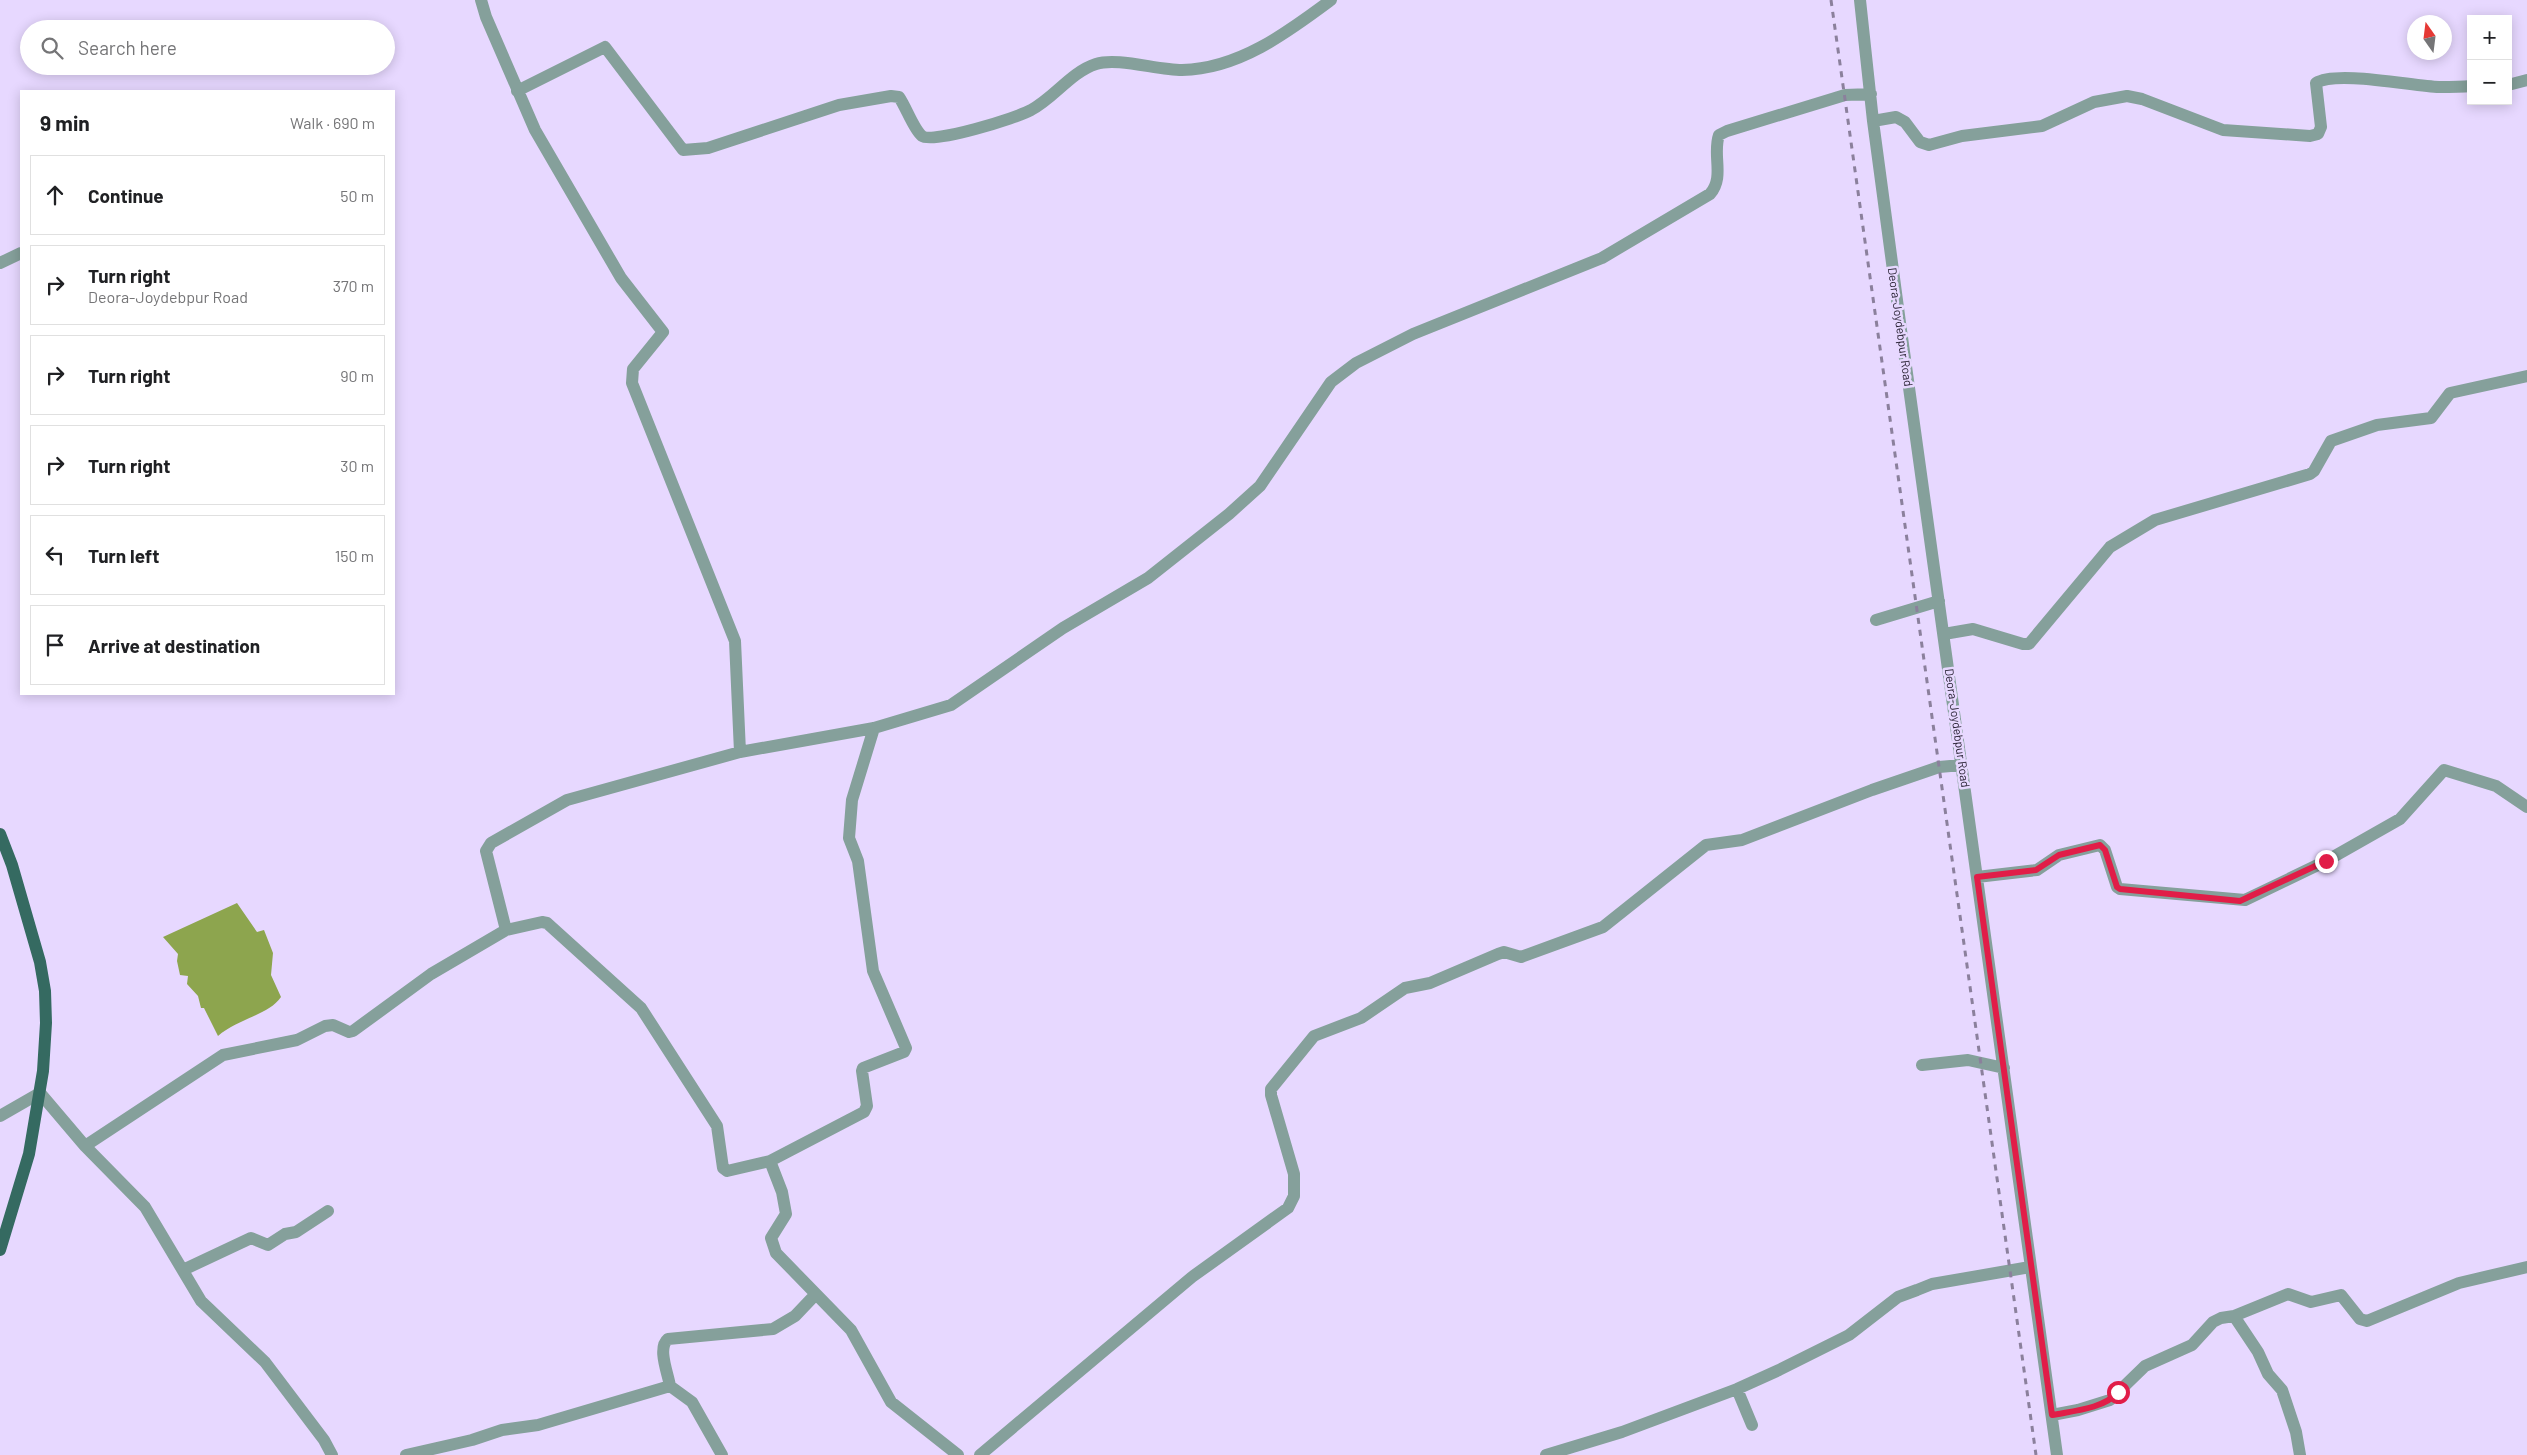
<!DOCTYPE html>
<html lang="en">
<head>
<meta charset="utf-8">
<style>
	body { margin:0; font-family:Barlow,sans-serif; background:#f6f6f6; color:#202124 }
	.controls { position:absolute; right:15px; top:15px; display:grid; overflow:hidden; border-radius:0px; box-shadow:0 2px 12px #0003 }
	.controls button { width:45px; height:45px; display:grid; place-items:center; padding:0; border:0; border-bottom:1px solid #e0e0e0; background:#fff; color:#202124; font:25px sans-serif }
	.compass { position:absolute; left:2407px; top:15px; width:45px; height:45px; border-radius:50%; background:#fff; box-shadow:0 2px 12px #0003; rotate:346deg }
	.stop { position:absolute; width:15px; height:15px; margin:-11px; border:4px solid #e11d48; border-radius:50%; background:#fff }
	.stop.end { background:#e11d48; border-color:#fff; box-shadow:0 1px 5px #0008 }
	.list { margin:0; padding:0; list-style:none }
	h2 { display:flex; justify-content:space-between; align-items:center; height:65px; margin:0; padding:0 20px; font-size:21px }
	h2 small { font-size:16px; font-weight:400; color:#757577 }
	.list li { display:grid; grid-template-columns:32px 1fr auto; gap:15px; align-items:center; box-sizing:border-box; height:80px; margin:0 10px 10px; padding:0 10px; border:1px solid #e0e0e0; border-radius:0px }
	.list b { display:block; font-size:19px; white-space:nowrap }
	.list p { margin:0; font-size:16px; white-space:nowrap; color:#757577 }
	.list em { font-size:16px; font-style:normal; color:#757577 }
	.icon { flex:none; width:28px; height:28px; fill:none; stroke:currentColor; stroke-width:2; stroke-linecap:round; stroke-linejoin:round }
	.map { position:relative; flex:none; width:2527px; height:1455px; overflow:hidden }
	.search { position:absolute; background:#fff; box-shadow:0 2px 12px #0003; left:20px; top:20px; width:375px; height:55px; display:flex; align-items:center; gap:12px; box-sizing:border-box; padding:0 18px; border-radius:28px; color:#757577; font-size:19px }
	.panel { position:absolute; background:#fff; box-shadow:0 2px 12px #0003; left:20px; top:90px; width:375px; height:605px; border-radius:0px }
	.map>svg:first-child { display:block }
	.water { fill:#8da54e }
	.lines { fill:none; stroke-linecap:round; stroke-linejoin:round }
	.minor { stroke:#85a09b; stroke-width:12 }
	.major { stroke:#356a61; stroke-width:12 }
	.rail { stroke:#8b809c; stroke-width:3; stroke-dasharray:6 6; stroke-linecap:butt }
	.route { stroke:#e11d48; stroke-width:6 }
	.labels { text-anchor:middle; stroke-width:5; stroke-linejoin:round; paint-order:stroke }
	.street-label { font-size:12px; fill:#292234; stroke:#e7d8ff }
</style>
</head>
<body>
<div class="map">
<svg width="2527" height="1455" viewBox="0 0 2527 1455">
	<rect width="100%" height="100%" fill="#e7d8ff"/>
	<path class="water" d="M 237,903 L 257,932 L 264,930 L 273,953 L 271,975 L 281,997 C 269,1015 237,1019 218,1036 L 204,1008 L 201,1008 L 198,996 L 187,984 L 188,976 L 180,975 L 177,961 L 178,954 L 163,937 Z"/>
	<g class="lines">
		<path class="minor" d="M 481,0 L 486,17 L 535,130 L 621,278 L 663,332 L 633,369 L 632,383 L 735,641 L 740,752
			M 1860,0 L 1873,121 L 1901,330 L 2057,1455
			M 2508,85 L 2527,80
			M 517,91 L 605,47 L 683,150 L 708,148 L 839,105 L 891,96 L 899,97 C 906,107 914,130 922,136 C 933,144 1017,118 1031,110 C 1054,98 1071,72 1096,64 C 1117,57 1157,70 1182,70 C 1239,69 1288,32 1331,0
			M 1873,121 L 1896,117 L 1905,122 L 1920,142 L 1929,145 L 1962,136 L 2042,126 L 2094,102 L 2127,96 L 2142,99 L 2223,130 L 2310,136 L 2318,134 L 2321,127 L 2316,83 C 2336,70 2412,86 2439,87 C 2450,87 2460,87 2471,86
			M 0,263 L 21,253
			M 1876,620 L 1939,601
			M 1944,634 L 1973,629 L 2023,644 L 2029,644 L 2110,547 L 2155,520 L 2310,474 L 2314,471 L 2331,441 L 2377,425 L 2431,418 L 2450,393 L 2527,376
			M 1977,877 L 2037,870 L 2059,855 L 2100,845 L 2105,850 L 2117,887 L 2120,889 L 2245,900 L 2326,861 L 2400,819 L 2444,770 L 2496,786 L 2527,807
			M 506,930 L 486,851 L 491,843 L 567,800 L 740,752 L 874,728 L 951,705 L 1063,628 L 1148,578 L 1229,514 L 1260,486 L 1331,382 L 1356,363 L 1413,334 L 1602,258 L 1710,194 C 1725,177 1712,155 1719,135 L 1727,131 L 1845,95 L 1871,94
			M 1922,1065 L 1968,1060 L 2004,1068
			M 0,1116 L 40,1093 L 85,1146 L 145,1207 L 201,1301 L 265,1362 L 324,1440 L 332,1455
			M 85,1146 L 223,1055 L 297,1040 L 325,1026 L 333,1025 L 349,1032 L 353,1031 L 431,974 L 506,930 L 542,922 L 547,923 L 641,1008 L 717,1126 L 723,1168 L 727,1171 L 770,1161 L 864,1112 L 867,1106 L 862,1071 L 863,1068 L 904,1052 L 906,1048 L 873,971 L 858,861 L 849,838 L 852,800 L 874,728
			M 770,1161 L 782,1192 L 786,1214 L 771,1238 L 776,1253 L 851,1330 L 891,1402 L 958,1455
			M 183,1270 L 251,1238 L 268,1245 L 285,1234 L 296,1232 L 328,1211
			M 2234,1316 L 2258,1352 L 2268,1374 L 2282,1390 L 2296,1432 L 2300,1455
			M 1737,1389 L 1752,1425
			M 2052,1415 L 2078,1410 L 2110,1400 L 2145,1366 L 2192,1345 L 2213,1322 L 2221,1318 L 2234,1316 L 2288,1294 L 2311,1302 L 2341,1295 L 2360,1319 L 2367,1321 L 2459,1283 L 2527,1267
			M 406,1455 L 472,1440 L 502,1430 L 538,1425 L 670,1386
			M 722,1455 L 692,1402 L 670,1386 C 668,1373 657,1348 668,1339 L 773,1329 L 795,1316 L 815,1295
			M 980,1455 L 1192,1277 L 1288,1208 L 1294,1196 L 1294,1174 L 1271,1095 L 1271,1089 L 1314,1036 L 1361,1018 L 1405,988 L 1430,983 L 1498,954 L 1504,952 L 1521,957 L 1603,927 L 1706,845 L 1742,840 L 1872,790 L 1939,767 L 1962,765
			M 1546,1455 L 1622,1432 L 1737,1389 L 1779,1370 L 1849,1335 L 1898,1297 L 1917,1290 L 1932,1284 L 2030,1267"/>
		<path class="major" d="M 0,834 L 12,865 L 40,962 L 45,991 L 46,1023 L 43,1071 L 29,1154 L 0,1250"/>
		<path class="rail" d="M 1831,0 L 2036,1455"/>
	</g>
	<g class="lines">
		<path class="route" d="M 2118,1392 C 2104,1409 2072,1411 2052,1415 L 1977,877 L 2036,870 L 2059,855 L 2100,845 L 2105,850 L 2117,887 L 2120,889 L 2240,901 L 2326,861"/>
	</g>
	<g class="labels">
		<g class="street-label">
			<text transform="translate(1900 327) rotate(82)" y="4">Deora-Joydebpur Road</text>
			<text transform="translate(1957 728) rotate(82)" y="4">Deora-Joydebpur Road</text>
		</g>
	</g>
</svg>
<div class="controls">
<button>+</button>
<button>−</button>
</div>
<svg class="compass" viewBox="-18 -18 36 36"><path d="M0-13l5 13h-10z" fill="#e53935"/><path d="M0 13l5-13h-10z" fill="#757577"/></svg>
<div class="stop" style="left:2118px;top:1392px"></div>
<div class="stop end" style="left:2326px;top:861px"></div>
<div class="search"><svg class="icon" aria-label="search" viewBox="0 0 24 24"><circle cx="10" cy="10" r="6"/><path d="M15 15l6 6"/></svg>Search here</div>
<section class="panel">
<h2>9 min<small>Walk · 690 m</small></h2>
<ul class="list">
<li><svg class="icon" aria-label="ahead" viewBox="0 0 24 24"><path d="M12 20V5M6 11l6-6 6 6"/></svg><div><b>Continue</b></div><em>50 m</em></li>
<li><svg class="icon" aria-label="right" viewBox="0 0 24 24"><path d="M7 20v-9h11M14 6l5 5-5 5"/></svg><div><b>Turn right</b><p>Deora-Joydebpur Road</p></div><em>370 m</em></li>
<li><svg class="icon" aria-label="right" viewBox="0 0 24 24"><path d="M7 20v-9h11M14 6l5 5-5 5"/></svg><div><b>Turn right</b></div><em>90 m</em></li>
<li><svg class="icon" aria-label="right" viewBox="0 0 24 24"><path d="M7 20v-9h11M14 6l5 5-5 5"/></svg><div><b>Turn right</b></div><em>30 m</em></li>
<li><svg class="icon" aria-label="left" viewBox="0 0 24 24"><path d="M17 20v-9H6M10 6l-5 5 5 5"/></svg><div><b>Turn left</b></div><em>150 m</em></li>
<li><svg class="icon" aria-label="arrive" viewBox="0 0 24 24"><path d="M6 21V4h12l-3 4 3 4H6"/></svg><div><b>Arrive at destination</b></div></li>
</ul>
</section>
</div>
</body>
</html>
